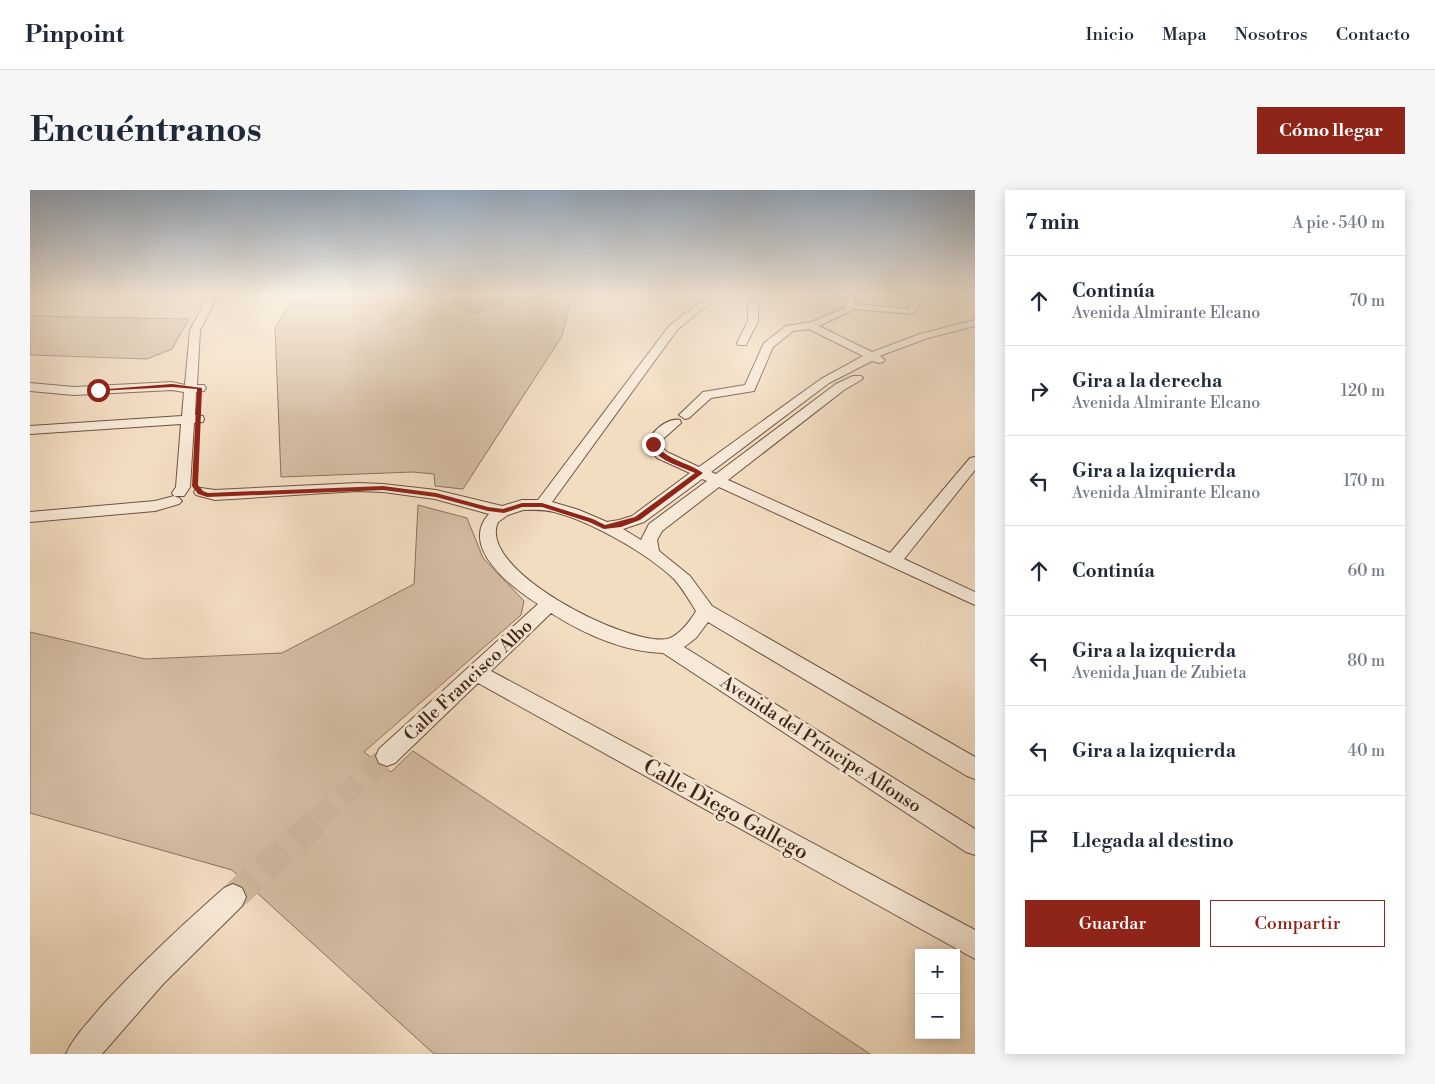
<!DOCTYPE html>
<html lang="es">
<head>
<meta charset="utf-8">
<style>
	body { margin:0; font-family:"Libre Bodoni",serif; background:#f6f6f7; color:#1f2937 }
	.controls { position:absolute; right:15px; bottom:15px; display:grid; overflow:hidden; border-radius:0px; box-shadow:0 2px 12px #0003 }
	.controls button { width:45px; height:45px; display:grid; place-items:center; padding:0; border:0; border-bottom:1px solid #e0e1e3; background:#fff; color:#1f2937; font:25px sans-serif }
	.stop { position:absolute; width:15px; height:15px; margin:-11px; border:4px solid #8f2418; border-radius:50%; background:#fff }
	.stop.end { background:#8f2418; border-color:#fff; box-shadow:0 1px 5px #0008 }
	.list { margin:0; padding:0; list-style:none }
	h2 { display:flex; justify-content:space-between; align-items:center; height:65px; margin:0; padding:0 20px; font-size:21px }
	h2 small { font-size:16px; font-weight:400; color:#747a83 }
	.list li { display:grid; grid-template-columns:32px 1fr auto; gap:15px; align-items:center; box-sizing:border-box; height:90px; padding:0 20px; border-top:1px solid #e0e1e3 }
	.list b { display:block; font-size:19px; white-space:nowrap }
	.list p { margin:0; font-size:16px; white-space:nowrap; color:#747a83 }
	.list em { font-size:16px; font-style:normal; color:#747a83 }
	.actions { display:flex; gap:10px; padding:15px 20px }
	.actions a { flex:1; padding:11px 0; border:1px solid #8f2418; border-radius:0px; text-align:center; font-size:18px; color:#8f2418 }
	.actions .main { background:#8f2418; color:#fff }
	.icon { flex:none; width:28px; height:28px; fill:none; stroke:currentColor; stroke-width:2; stroke-linecap:round; stroke-linejoin:round }
	.map { position:relative; flex:none; width:945px; height:864px; overflow:hidden; border-radius:0px }
	header { display:flex; align-items:center; gap:30px; box-sizing:border-box; height:70px; padding:0 25px; background:#fff; border-bottom:1px solid #e0e1e3 }
	header strong { font-size:24px }
	nav { display:flex; gap:28px; margin-inline-start:auto; font-size:18px }
	.intro { display:flex; align-items:center; justify-content:space-between; box-sizing:border-box; height:120px; padding:0 30px }
	h1 { margin:0; font-size:35px }
	.button { padding:12px 22px; border-radius:0px; background:#8f2418; color:#fff; font-size:18px; font-weight:700 }
	main { display:flex; gap:30px; padding:0 30px }
	aside { flex:1; background:#fff; border-radius:0px; box-shadow:0 2px 12px #0003 }
	.map>svg:first-child { display:block }
	.green { fill:#d5bea4; stroke:#8a715e }
	.water { fill:#b69e88; stroke:#876d5b }
	.lines { fill:none; stroke-linecap:round; stroke-linejoin:round }
	.shore { stroke:#7b6150; stroke-width:1 }
	.minor-tunnel-far1 { stroke:#cfb89f; stroke-width:22; stroke-dasharray:22 11; stroke-linecap:butt }
	.minor-tunnel { stroke:#cfb89f; stroke-width:28; stroke-dasharray:28 14; stroke-linecap:butt }
	.minor-casing { stroke:#6d5242; stroke-width:2 }
	.minor { fill:#f7e9d7; fill-rule:evenodd }
	.route { fill:#8f2418 }
	.labels { text-anchor:middle; stroke-width:5; stroke-linejoin:round; paint-order:stroke }
	.street-label { font-size:18px; fill:#402418; stroke:#f7e9d7 }
	.near-street-label { font-size:21px; fill:#402418; stroke:#f7e9d7 }
</style>
</head>
<body>
<header>
<strong>Pinpoint</strong>
<nav><a>Inicio</a><a>Mapa</a><a>Nosotros</a><a>Contacto</a></nav>
</header>
<div class="intro"><h1>Encuéntranos</h1><a class="button">Cómo llegar</a></div>
<main>
<div class="map">
<svg width="945" height="864" viewBox="0 0 945 864">
	<rect width="100%" height="100%" fill="#f3ddc1"/>
	<filter id="stains"><feTurbulence type="fractalNoise" baseFrequency=".004" numOctaves="4"/><feColorMatrix values="0 0 0 0 .2 0 0 0 0 .09 0 0 0 0 .02 0 0 0 .5 -.17"/></filter>
	<radialGradient id="worn" r=".72"><stop offset=".6" stop-color="#630" stop-opacity="0"/><stop offset="1" stop-color="#630" stop-opacity=".3"/></radialGradient>
	<path class="green" d="M 298,105 L 556,105 L 539,116 L 532,146 L 433,299 L 405,296 L 404,284 L 383,282 L 251,287 L 245,138 L 261,111 Z
		M 0,126 L 159,129 L 142,159 L 117,169 L 0,165 Z
		M 388,315 L 437,328 L 453,368 L 494,411 L 491,425 L 334,562 L 361,582 L 383,561 L 840,864 L 404,864 L 202,680 L 0,623 L 0,442 L 115,469 L 252,463 L 384,394 Z"/>
	<path class="water" d="M 434,105 L 486,105 C 463,117 446,133 422,113 L 424,108 Z"/>
	<g class="lines">
		<path class="shore" d="M 432,105 L 430,114 C 448,121 460,113 476,105"/>
		<path class="minor-tunnel-far1" d="M 287,630 L 357,566"/>
		<path class="minor-tunnel" d="M 203,707 L 289,629"/>
		<defs>
			<path id="minor" d="M 179,105 L 188,105 L 170,140 L 167,195 L 174,195 L 176,198 L 174,201 L 166,202 L 165,225 L 173,226 L 174,229 L 173,232 L 164,233 L 160,297 L 154,306 L 144,306 L 142,303 L 146,297 L 151,234 L 0,244 L 0,236 L 152,226 L 154,202 L 142,200 L 44,205 L 0,201 L 0,193 L 44,197 L 142,192 L 155,195 L 160,140 Z
				M 689,105 L 700,105 L 672,119 L 647,140 L 522,312 L 549,320 L 577,332 L 589,330 L 602,326 L 660,283 L 627,268 L 618,255 C 619,243 637,227 650,230 L 651,233 L 633,249 L 633,258 L 637,262 L 669,277 L 791,189 L 833,166 L 779,139 L 763,141 L 743,157 L 724,201 L 681,208 L 659,228 L 655,229 L 649,225 L 673,202 L 715,195 L 734,153 L 756,136 L 781,132 L 815,118 L 816,105 L 824,105 L 825,114 L 878,119 L 885,108 L 891,108 L 893,110 L 883,124 L 825,119 L 789,136 L 842,162 L 890,144 L 945,130 L 945,136 L 898,148 L 852,165 L 850,166 L 855,170 L 853,172 L 849,173 L 842,171 L 799,193 L 681,282 L 686,284 L 806,194 L 823,186 L 831,186 L 833,188 L 831,190 L 814,200 L 698,290 L 860,363 L 940,268 L 945,267 L 945,280 L 874,369 L 945,402 L 945,415 L 689,297 L 632,341 L 627,350 L 629,361 L 660,386 L 682,416 L 945,567 L 945,589 L 937,586 L 678,432 L 666,448 L 654,457 L 945,639 L 945,665 L 936,662 L 633,463 C 594,462 554,444 521,423 L 461,481 L 945,740 L 945,769 L 448,493 L 365,573 L 357,576 L 349,573 L 346,566 L 349,559 L 508,414 C 481,397 429,357 459,324 L 405,309 L 353,302 L 328,301 L 185,310 L 166,305 L 164,302 L 166,299 L 171,298 L 185,300 L 328,293 L 353,294 L 406,300 L 472,316 L 492,310 L 508,310 L 639,136 L 666,115 ZM 672,289 L 677,291 L 619,334 L 611,350 L 593,339 L 614,332 ZM 493,320 C 503,320 513,319 524,322 C 560,331 617,363 644,389 C 653,399 659,410 666,421 L 665,423 C 659,432 649,446 637,449 C 597,456 446,380 468,332 L 478,325 Z
				M 726,105 L 735,105 L 728,115 L 728,131 L 716,155 L 708,155 L 707,153 L 718,131 L 718,115 Z
				M 913,105 L 922,105 L 925,108 L 920,111 L 917,110 Z
				M 144,306 L 149,308 L 152,311 L 149,314 L 125,321 L 0,332 L 0,322 L 125,311 Z
				M 203,694 L 212,698 L 216,707 L 212,716 L 134,793 L 72,864 L 36,864 C 44,846 58,833 70,818 C 109,775 151,736 194,698 Z"/>
		</defs>
		<use href="#minor" class="minor-casing"/>
		<use href="#minor" class="minor"/>
	</g>
	<linearGradient id="sky" x2="0" y2="1"><stop stop-color="#94abc2"/><stop offset="0.46" stop-color="#faf0e3"/><stop offset="1" stop-color="#faf0e3" stop-opacity="0"/></linearGradient>
	<rect width="945" height="226" fill="url(#sky)"/>
	<path class="route" d="M 142,194 L 172,198 L 168,295 L 173,301 L 178,303 L 353,296 L 406,303 L 458,317 L 473,319 L 492,313 L 512,313 L 563,329 L 575,335 L 605,327 L 665,283 C 652,277 622,269 621,253 L 625,253 C 635,270 658,272 673,283 L 610,330 L 591,337 L 574,339 L 559,332 L 512,317 L 492,317 L 474,323 L 458,321 L 406,307 L 353,300 L 177,307 L 168,304 L 162,296 L 167,199 L 142,197 L 68,201 L 65,200 Z"/>
	<g class="labels">
		<g class="street-label">
			<text transform="translate(438 490) rotate(-43)" y="6">Calle Francisco Albo</text>
			<text transform="translate(791 554) rotate(33)" y="6">Avenida del Príncipe Alfonso</text>
		</g>
		<g class="near-street-label">
			<text transform="translate(696 619) rotate(29)" y="7">Calle Diego Gallego</text>
		</g>
	</g>
	<rect width="100%" height="100%" filter="url(#stains)"/>
	<rect width="100%" height="100%" fill="url(#worn)"/>
</svg>
<div class="controls">
<button>+</button>
<button>−</button>
</div>
<div class="stop" style="left:68px;top:200px"></div>
<div class="stop end" style="left:623px;top:254px"></div>
</div>
<aside>
<h2>7 min<small>A pie · 540 m</small></h2>
<ul class="list">
<li><svg class="icon" aria-label="ahead" viewBox="0 0 24 24"><path d="M12 20V5M6 11l6-6 6 6"/></svg><div><b>Continúa</b><p>Avenida Almirante Elcano</p></div><em>70 m</em></li>
<li><svg class="icon" aria-label="right" viewBox="0 0 24 24"><path d="M7 20v-9h11M14 6l5 5-5 5"/></svg><div><b>Gira a la derecha</b><p>Avenida Almirante Elcano</p></div><em>120 m</em></li>
<li><svg class="icon" aria-label="left" viewBox="0 0 24 24"><path d="M17 20v-9H6M10 6l-5 5 5 5"/></svg><div><b>Gira a la izquierda</b><p>Avenida Almirante Elcano</p></div><em>170 m</em></li>
<li><svg class="icon" aria-label="ahead" viewBox="0 0 24 24"><path d="M12 20V5M6 11l6-6 6 6"/></svg><div><b>Continúa</b></div><em>60 m</em></li>
<li><svg class="icon" aria-label="left" viewBox="0 0 24 24"><path d="M17 20v-9H6M10 6l-5 5 5 5"/></svg><div><b>Gira a la izquierda</b><p>Avenida Juan de Zubieta</p></div><em>80 m</em></li>
<li><svg class="icon" aria-label="left" viewBox="0 0 24 24"><path d="M17 20v-9H6M10 6l-5 5 5 5"/></svg><div><b>Gira a la izquierda</b></div><em>40 m</em></li>
<li><svg class="icon" aria-label="arrive" viewBox="0 0 24 24"><path d="M6 21V4h12l-3 4 3 4H6"/></svg><div><b>Llegada al destino</b></div></li>
</ul>
<div class="actions"><a class="main">Guardar</a><a>Compartir</a></div>
</aside>
</main>
</body>
</html>
